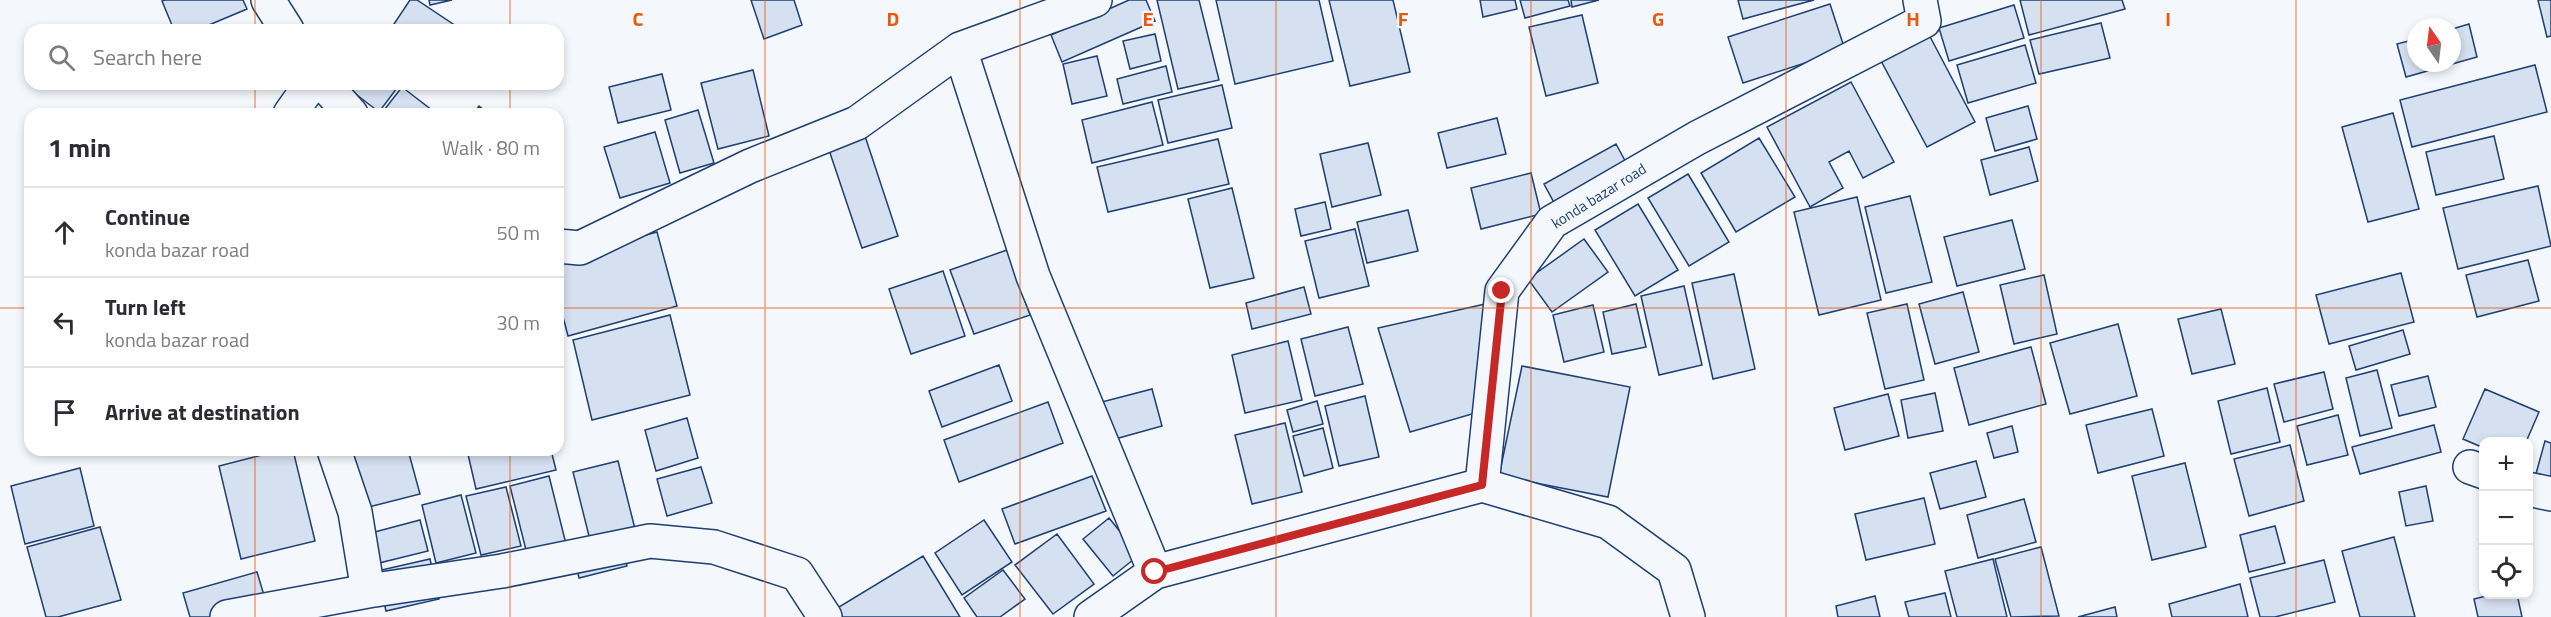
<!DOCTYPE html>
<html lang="en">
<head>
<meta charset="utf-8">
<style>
	body { margin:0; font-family:"Titillium Web",sans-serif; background:#f7f7f7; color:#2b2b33 }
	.controls { position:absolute; right:18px; bottom:18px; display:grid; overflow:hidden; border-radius:12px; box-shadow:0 3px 9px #0003 }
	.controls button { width:54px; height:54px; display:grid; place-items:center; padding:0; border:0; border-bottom:2px solid #e1e1e2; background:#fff; color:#2b2b33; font:30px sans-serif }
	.compass { position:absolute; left:2407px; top:18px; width:54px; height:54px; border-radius:50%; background:#fff; box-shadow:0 3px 9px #0003; rotate:346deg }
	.stop { position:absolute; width:18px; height:18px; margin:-14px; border:4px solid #c62828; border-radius:50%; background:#fff }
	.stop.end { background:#c62828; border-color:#fff; box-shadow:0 2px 6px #0008 }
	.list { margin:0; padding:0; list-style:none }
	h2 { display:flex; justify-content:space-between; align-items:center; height:78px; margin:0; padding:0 24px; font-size:26px }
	h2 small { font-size:20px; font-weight:400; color:#7c7c81 }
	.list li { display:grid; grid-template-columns:39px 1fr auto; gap:18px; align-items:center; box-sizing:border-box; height:90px; padding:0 24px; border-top:2px solid #e1e1e2 }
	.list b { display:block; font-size:22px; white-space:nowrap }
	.list p { margin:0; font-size:20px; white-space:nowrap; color:#7c7c81 }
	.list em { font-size:20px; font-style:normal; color:#7c7c81 }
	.icon { flex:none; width:33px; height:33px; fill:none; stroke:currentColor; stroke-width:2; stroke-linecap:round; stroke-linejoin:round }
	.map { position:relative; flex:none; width:2551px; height:617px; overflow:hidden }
	.search { position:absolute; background:#fff; box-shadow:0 3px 9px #0003; left:24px; top:24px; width:540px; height:66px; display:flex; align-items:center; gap:15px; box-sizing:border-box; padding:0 21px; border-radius:18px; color:#7c7c81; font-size:22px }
	.panel { position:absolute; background:#fff; box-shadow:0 3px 9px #0003; left:24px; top:108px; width:540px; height:348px; border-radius:18px }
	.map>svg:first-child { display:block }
	.building { fill:#d5e0f0; stroke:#1d3f73; stroke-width:1.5 }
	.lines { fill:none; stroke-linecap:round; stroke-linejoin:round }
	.street-casing { stroke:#1d3f73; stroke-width:36 }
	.secondary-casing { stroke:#1d3f73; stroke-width:36 }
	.street { stroke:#f4f7fb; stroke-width:33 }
	.secondary { stroke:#f4f7fb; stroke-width:33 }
	.route { stroke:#c62828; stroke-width:8 }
	.grid { fill:none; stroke:#e8590c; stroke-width:1.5; stroke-opacity:0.55 }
	.labels { text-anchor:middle; stroke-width:4.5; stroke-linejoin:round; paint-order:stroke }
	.street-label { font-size:15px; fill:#1d3f73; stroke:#f4f7fb }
	.grid-label { font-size:20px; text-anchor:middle; font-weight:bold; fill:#e8590c; stroke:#f4f7fb; stroke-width:4.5; stroke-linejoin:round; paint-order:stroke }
</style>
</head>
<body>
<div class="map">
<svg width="2551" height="617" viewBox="0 0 2551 617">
	<rect width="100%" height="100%" fill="#f4f7fb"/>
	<path class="building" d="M 165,0 L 243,0 L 247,9 L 197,30 L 174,30 L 162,1 Z
		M 410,0 L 417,0 L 462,30 L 390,30 Z
		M 429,0 L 452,0 L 430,5 Z
		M 751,0 L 794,0 L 802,25 L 764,39 Z
		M 1129,0 L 1146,0 L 1155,21 L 1062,62 L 1051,35 Z
		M 1157,0 L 1199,0 L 1219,80 L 1178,89 Z
		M 1216,0 L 1319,0 L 1333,61 L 1235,84 Z
		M 1329,0 L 1393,0 L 1410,72 L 1350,86 Z
		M 1480,0 L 1515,0 L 1517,9 L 1483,17 Z
		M 1520,0 L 1568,0 L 1570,6 L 1525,18 Z
		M 1571,0 L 1599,0 L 1572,7 Z
		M 1738,0 L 1814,0 L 1743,19 Z
		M 2020,0 L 2122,0 L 2125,9 L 2029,35 Z
		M 2538,0 L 2551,0 L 2551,36 L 2547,37 Z
		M 1830,4 L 1845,50 L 1743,83 L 1728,37 Z
		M 2014,5 L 2024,38 L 1949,61 L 1939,28 Z
		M 1582,15 L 1598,83 L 1546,96 L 1529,27 Z
		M 2101,23 L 2110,58 L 2039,74 L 2030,40 Z
		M 2469,24 L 2477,57 L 2406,77 L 2397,44 L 2416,39 L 2416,63 L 2452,63 L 2452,29 Z
		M 1927,31 L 1975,122 L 1927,147 L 1879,57 Z
		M 1155,34 L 1161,61 L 1130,69 L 1123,41 Z
		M 2025,45 L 2036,83 L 1968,103 L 1957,65 Z
		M 1097,56 L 1107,96 L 1072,104 L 1063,64 Z
		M 2535,65 L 2547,112 L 2412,147 L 2400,100 Z
		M 1166,66 L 1172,92 L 1123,104 L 1117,79 Z
		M 753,70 L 769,136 L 718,149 L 701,83 Z
		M 662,74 L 671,110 L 618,123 L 609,87 Z
		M 1851,82 L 1894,162 L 1863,178 L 1849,151 L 1829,162 L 1843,188 L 1810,207 L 1767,127 Z
		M 345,84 L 400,84 L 379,112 L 344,85 Z
		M 1222,85 L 1232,128 L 1168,143 L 1158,100 Z
		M 402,87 L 437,114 L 381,114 Z
		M 1152,102 L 1163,145 L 1092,163 L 1082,120 Z
		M 479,106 L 489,114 L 473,114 Z
		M 2028,106 L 2037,139 L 1995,151 L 1986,118 Z
		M 698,110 L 714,163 L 680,173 L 665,120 Z
		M 2393,113 L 2419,209 L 2368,222 L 2342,127 Z
		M 1497,118 L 1506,154 L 1447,168 L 1438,133 Z
		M 655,132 L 670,183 L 620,198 L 604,147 Z
		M 864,133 L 898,236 L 862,248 L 827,144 Z
		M 2494,136 L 2504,179 L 2436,195 L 2426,152 Z
		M 1759,138 L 1795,197 L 1736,232 L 1701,173 Z
		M 1218,139 L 1229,184 L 1108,212 L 1097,167 Z
		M 1368,143 L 1381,195 L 1332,207 L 1320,154 Z
		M 1616,144 L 1629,168 L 1557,208 L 1544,184 Z
		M 2029,147 L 2038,181 L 1990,195 L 1981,160 Z
		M 1531,173 L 1541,214 L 1481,229 L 1471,188 Z
		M 1688,174 L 1729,242 L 1689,266 L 1648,198 Z
		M 2538,186 L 2551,246 L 2458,269 L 2443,208 Z
		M 1232,188 L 1254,278 L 1210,288 L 1188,199 Z
		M 1910,196 L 1932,282 L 1886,293 L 1865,207 Z
		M 1857,197 L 1881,300 L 1819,315 L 1794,212 Z
		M 1325,202 L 1331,229 L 1301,236 L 1295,209 Z
		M 1638,204 L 1678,270 L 1635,296 L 1595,230 Z
		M 1408,210 L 1418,251 L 1367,263 L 1357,222 Z
		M 2012,220 L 2025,269 L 1957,286 L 1944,237 Z
		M 1355,229 L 1369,286 L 1319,298 L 1305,241 Z
		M 657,232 L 677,306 L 568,336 L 558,298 L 558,259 Z
		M 1584,239 L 1608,272 L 1552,312 L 1528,279 Z
		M 1007,250 L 1030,315 L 974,334 L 950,270 Z
		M 2528,260 L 2539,301 L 2477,317 L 2466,275 Z
		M 943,271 L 965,336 L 911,354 L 889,289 Z
		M 2401,273 L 2414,322 L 2329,344 L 2316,295 Z
		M 1734,274 L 1755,369 L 1713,379 L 1692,283 Z
		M 2044,275 L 2057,334 L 2014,344 L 2000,285 Z
		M 1684,286 L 1702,365 L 1659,375 L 1641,296 Z
		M 1304,287 L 1311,314 L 1252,329 L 1246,303 Z
		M 1963,292 L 1979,352 L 1935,364 L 1919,304 Z
		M 1494,302 L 1479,412 L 1410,432 L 1378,328 Z
		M 1636,304 L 1646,347 L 1612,354 L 1603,312 Z
		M 1907,304 L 1924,380 L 1885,389 L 1867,313 Z
		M 1593,305 L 1604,352 L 1564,362 L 1553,315 Z
		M 2221,309 L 2235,364 L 2192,374 L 2178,319 Z
		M 670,315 L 690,395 L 592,420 L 573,340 Z
		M 2118,324 L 2137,396 L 2070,414 L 2050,343 Z
		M 1348,327 L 1363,384 L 1315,396 L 1301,339 Z
		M 2403,330 L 2410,354 L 2356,370 L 2349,346 Z
		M 558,333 L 562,349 L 558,350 Z
		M 1288,341 L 1302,400 L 1245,413 L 1232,355 Z
		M 2031,347 L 2046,404 L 1969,425 L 1954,368 Z
		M 999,365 L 1012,401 L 942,427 L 929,391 Z
		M 1522,366 L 1630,387 L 1608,497 L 1499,476 Z
		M 2377,370 L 2392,428 L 2360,436 L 2346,378 Z
		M 2324,372 L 2333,409 L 2284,422 L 2274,384 Z
		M 2428,376 L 2436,407 L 2399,416 L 2391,385 Z
		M 2267,388 L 2280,442 L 2231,454 L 2218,401 Z
		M 1152,389 L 1162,426 L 1108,441 L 1098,403 Z
		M 2485,389 L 2539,412 L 2526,442 L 2484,442 L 2484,448 L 2463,439 Z
		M 1935,393 L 1943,431 L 1908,438 L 1901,400 Z
		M 1888,394 L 1899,436 L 1845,450 L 1834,408 Z
		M 1365,396 L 1379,457 L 1339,466 L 1325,406 Z
		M 1317,401 L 1323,424 L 1293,432 L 1287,410 Z
		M 1048,402 L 1063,443 L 959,482 L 944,440 Z
		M 2152,409 L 2164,456 L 2098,473 L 2086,425 Z
		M 2338,415 L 2348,455 L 2307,465 L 2297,426 Z
		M 687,418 L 698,458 L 656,471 L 645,430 Z
		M 1285,423 L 1302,492 L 1252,504 L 1235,435 Z
		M 2434,425 L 2441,452 L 2360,474 L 2352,447 Z
		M 2012,426 L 2018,452 L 1994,458 L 1987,433 Z
		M 1323,428 L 1333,468 L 1304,476 L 1293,436 Z
		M 2545,441 L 2551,443 L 2551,486 L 2534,481 Z
		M 2290,445 L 2304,501 L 2249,516 L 2234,459 Z
		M 281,450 L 293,450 L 315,541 L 241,559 L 219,466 Z
		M 358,450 L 408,450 L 420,494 L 357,510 L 342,454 Z
		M 467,450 L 551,450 L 556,470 L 476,489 Z
		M 618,461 L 636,533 L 591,544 L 573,472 Z
		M 1976,461 L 1986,497 L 1940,509 L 1930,473 Z
		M 2185,463 L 2206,547 L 2152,560 L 2132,476 Z
		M 701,467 L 712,503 L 667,516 L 657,479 Z
		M 80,468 L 94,526 L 25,544 L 11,486 Z
		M 549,476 L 572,568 L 533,578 L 510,486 Z
		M 1092,476 L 1106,511 L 1015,544 L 1002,509 Z
		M 2426,486 L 2433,521 L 2406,526 L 2399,492 Z
		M 506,487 L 521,546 L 481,555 L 466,496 Z
		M 461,495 L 476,553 L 436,563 L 422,505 Z
		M 1924,498 L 1935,544 L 1866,560 L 1855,514 Z
		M 2024,499 L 2036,542 L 1978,558 L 1967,515 Z
		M 1109,518 L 1139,555 L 1113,576 L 1083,539 Z
		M 420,520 L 428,551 L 375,564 L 367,534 Z
		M 984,520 L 1012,562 L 962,595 L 935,553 Z
		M 2275,526 L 2285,563 L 2249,572 L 2240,535 Z
		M 100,527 L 121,600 L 58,617 L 46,617 L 27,547 Z
		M 1057,534 L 1094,584 L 1053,614 L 1015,565 Z
		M 2394,537 L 2415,617 L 2360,617 L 2342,551 Z
		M 622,544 L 627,566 L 579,578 L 574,556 Z
		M 2041,547 L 2059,616 L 2011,617 L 1995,559 Z
		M 923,556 L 960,617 L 838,617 L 834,610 Z
		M 430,559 L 439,599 L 386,611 L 377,571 Z
		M 1993,559 L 2007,617 L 1957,617 L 1945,571 Z
		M 2324,560 L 2335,602 L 2275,617 L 2260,617 L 2250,578 Z
		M 1003,570 L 1025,599 L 1000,617 L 977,617 L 964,598 Z
		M 257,572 L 269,612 L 251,617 L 190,617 L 183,593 Z
		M 2240,584 L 2248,617 L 2172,617 L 2169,604 Z
		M 1945,593 L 1951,617 L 1909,617 L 1905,602 Z
		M 2494,594 L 2517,594 L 2522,617 L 2478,617 L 2474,599 Z
		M 1875,596 L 1880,617 L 1838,617 L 1836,606 Z
		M 2115,607 L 2117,617 L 2078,617 Z"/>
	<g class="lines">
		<defs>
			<path id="street" d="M 268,0 L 287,30
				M 960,49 L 1033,276 L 1155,572
				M 324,84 L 351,114
				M 290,114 L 311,84
				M 558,246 L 580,248 L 750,166 L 857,123 L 960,49 L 1095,0
				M 334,450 L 355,512 L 368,591
				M 2470,467 L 2484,472
				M 1482,485 L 1608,522 L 1674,570 L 1688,617
				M 2528,489 L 2551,494
				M 227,617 L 368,591 L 502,571 L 650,541 L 714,547 L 797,574 L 825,617"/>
			<path id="secondary" d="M 1091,617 L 1155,572 L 1482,485 L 1502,291 L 1552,222 L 1697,138 L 1924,21 L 1920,0"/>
		</defs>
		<use href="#street" class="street-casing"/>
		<use href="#secondary" class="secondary-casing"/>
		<use href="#street" class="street"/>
		<use href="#secondary" class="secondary"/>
	</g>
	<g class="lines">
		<path class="route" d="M 1155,572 L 1482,485 L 1502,291"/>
	</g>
	<path class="grid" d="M 255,0 L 255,30M 510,0 L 510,30M 765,0 L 765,617M 1020,0 L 1020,617M 1276,0 L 1276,617M 1531,0 L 1531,617M 1786,0 L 1786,617M 2041,0 L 2041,617M 2296,0 L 2296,617M 255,84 L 255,114M 510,84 L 510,114M 0,308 L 30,308M 558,308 L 2551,308M 255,450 L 255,617M 510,450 L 510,617"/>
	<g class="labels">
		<g class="street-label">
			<text transform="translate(1599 196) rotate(-32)" y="5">konda bazar road</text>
		</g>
	</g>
	<g class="grid-label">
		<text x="638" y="26">C</text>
		<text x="893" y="26">D</text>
		<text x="1148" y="26">E</text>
		<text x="1403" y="26">F</text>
		<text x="1658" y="26">G</text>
		<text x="1913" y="26">H</text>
		<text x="2168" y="26">I</text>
	</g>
</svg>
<div class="controls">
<button>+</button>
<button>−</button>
<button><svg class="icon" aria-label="locate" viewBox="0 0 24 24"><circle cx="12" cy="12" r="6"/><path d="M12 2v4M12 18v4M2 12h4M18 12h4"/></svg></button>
</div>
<svg class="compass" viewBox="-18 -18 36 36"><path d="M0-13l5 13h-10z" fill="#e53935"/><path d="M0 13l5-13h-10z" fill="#7c7c81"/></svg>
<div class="stop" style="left:1155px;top:572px"></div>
<div class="stop end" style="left:1502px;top:291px"></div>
<div class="search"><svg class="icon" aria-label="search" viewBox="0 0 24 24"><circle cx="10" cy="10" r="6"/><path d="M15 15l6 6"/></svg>Search here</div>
<section class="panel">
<h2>1 min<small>Walk · 80 m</small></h2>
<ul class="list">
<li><svg class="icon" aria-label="ahead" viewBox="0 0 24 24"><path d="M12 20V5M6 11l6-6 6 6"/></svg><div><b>Continue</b><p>konda bazar road</p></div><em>50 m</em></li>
<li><svg class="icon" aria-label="left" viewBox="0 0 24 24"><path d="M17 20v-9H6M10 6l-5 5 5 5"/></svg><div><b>Turn left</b><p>konda bazar road</p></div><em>30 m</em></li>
<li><svg class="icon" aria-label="arrive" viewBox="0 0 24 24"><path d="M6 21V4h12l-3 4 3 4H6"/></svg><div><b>Arrive at destination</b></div></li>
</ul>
</section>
</div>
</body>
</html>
